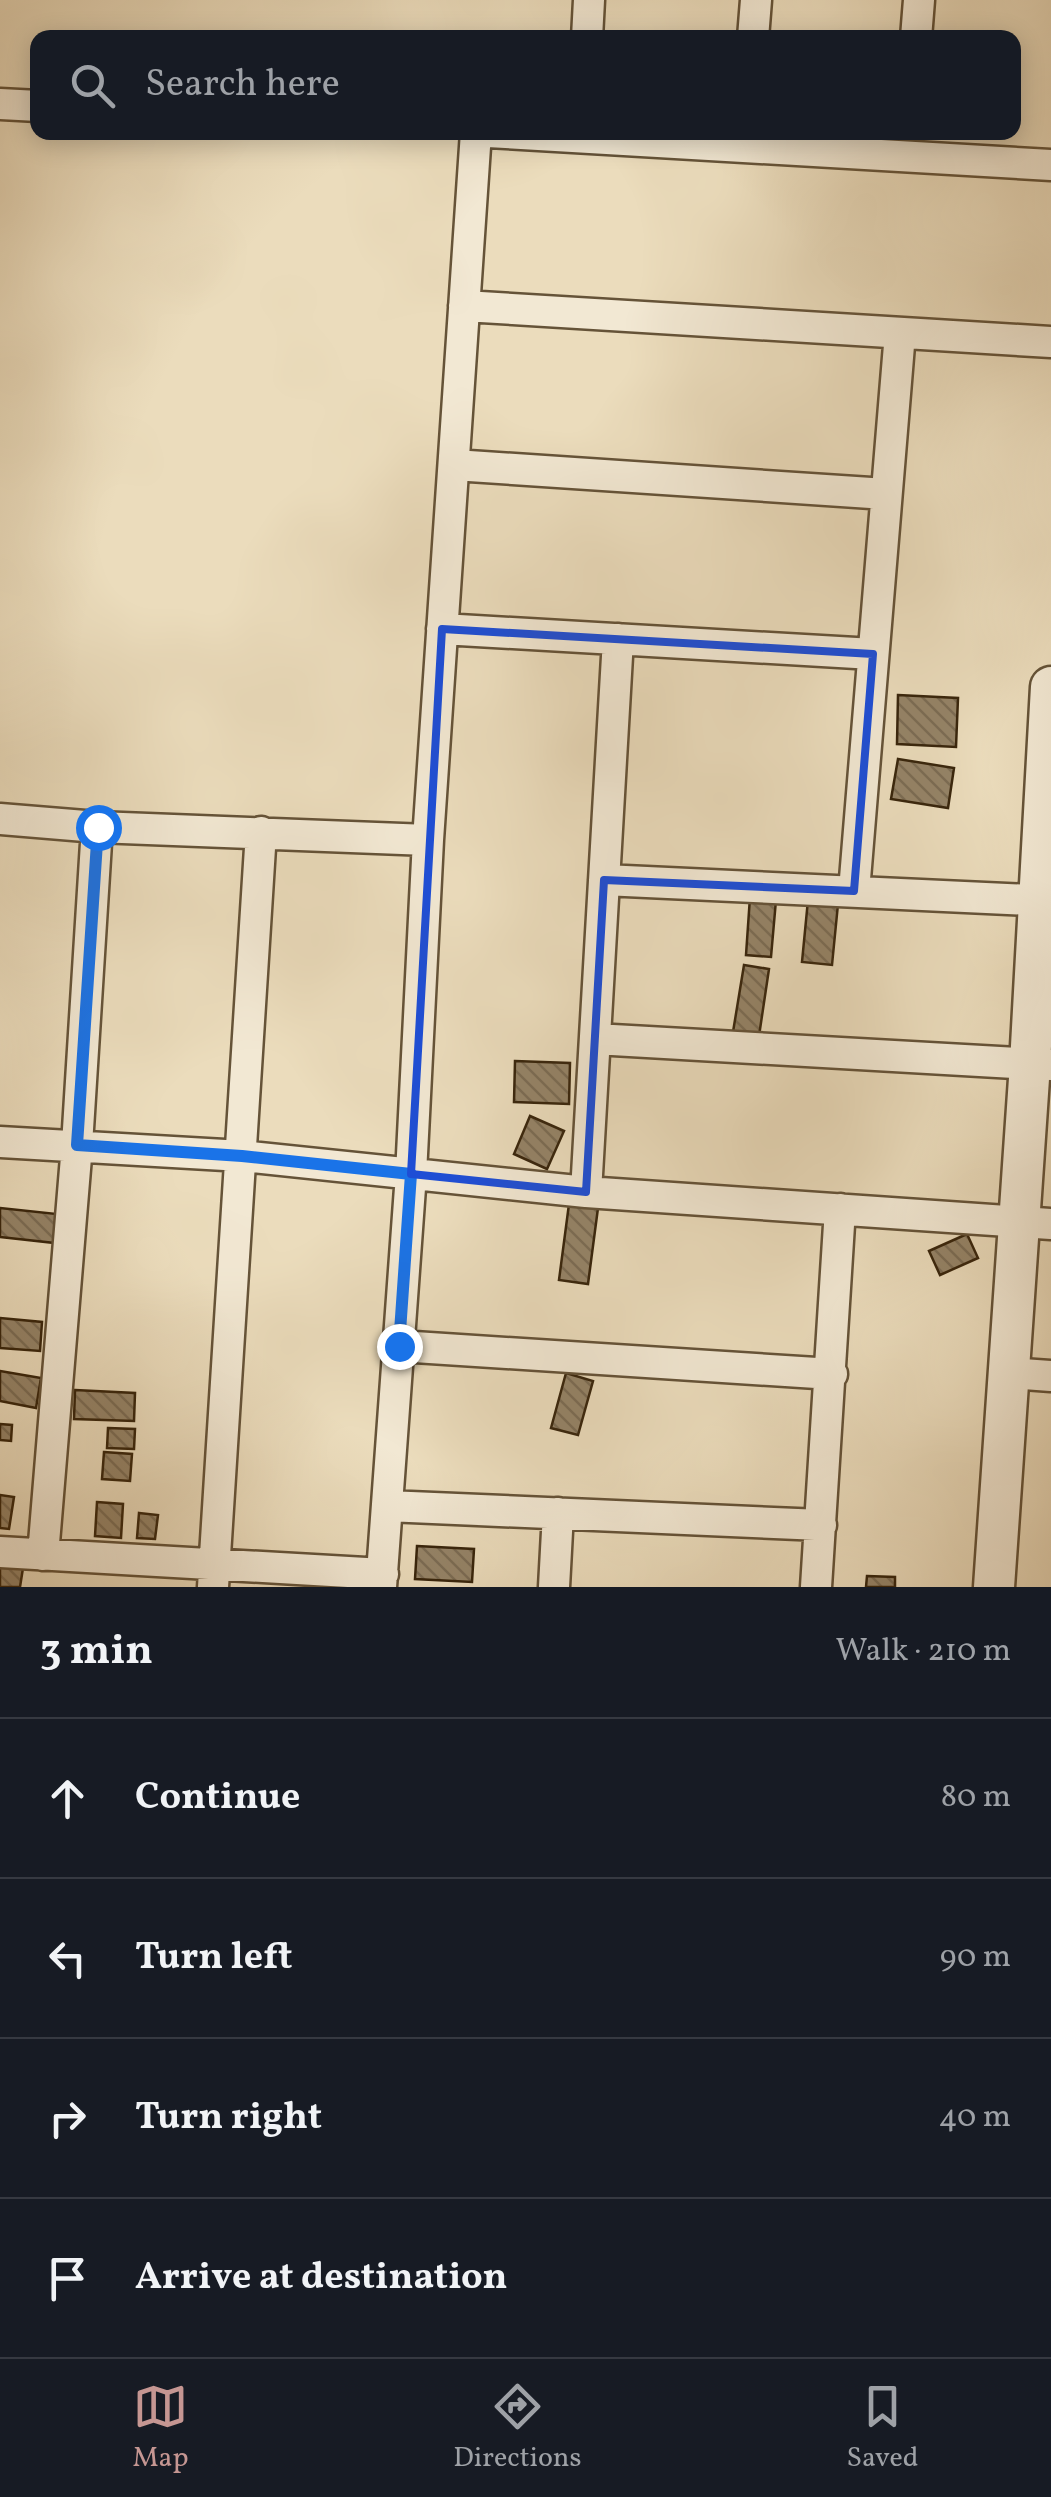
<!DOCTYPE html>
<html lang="en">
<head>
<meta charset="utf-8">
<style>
	body { margin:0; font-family:Vollkorn,serif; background:#20242c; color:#f1f3f6 }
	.stop { position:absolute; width:30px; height:30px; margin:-22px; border:8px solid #1a73e8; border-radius:50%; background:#fff }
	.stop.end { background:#1a73e8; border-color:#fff; box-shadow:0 2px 10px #0008 }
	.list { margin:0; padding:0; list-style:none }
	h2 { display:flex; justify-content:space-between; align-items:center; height:130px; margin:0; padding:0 40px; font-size:42px }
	h2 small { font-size:32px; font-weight:400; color:#9ea1a6 }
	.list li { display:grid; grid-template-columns:65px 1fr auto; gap:30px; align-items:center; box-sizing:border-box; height:160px; padding:0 40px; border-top:2px solid #363941 }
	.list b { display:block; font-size:38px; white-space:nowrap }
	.list em { font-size:32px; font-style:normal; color:#9ea1a6 }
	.icon { flex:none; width:55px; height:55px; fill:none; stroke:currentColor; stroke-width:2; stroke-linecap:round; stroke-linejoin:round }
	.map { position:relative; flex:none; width:1051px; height:1587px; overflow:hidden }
	.search { position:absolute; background:#171b24; box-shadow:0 5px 25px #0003; left:30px; right:30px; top:30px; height:110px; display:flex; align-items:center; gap:25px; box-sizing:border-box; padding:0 35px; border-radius:20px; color:#9ea1a6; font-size:38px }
	.sheet { height:770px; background:#171b24 }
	nav { display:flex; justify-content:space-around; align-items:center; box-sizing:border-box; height:140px; border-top:2px solid #363941; background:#171b24; font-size:28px; color:#9ea1a6 }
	nav a { display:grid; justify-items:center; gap:5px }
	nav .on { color:#c59692 }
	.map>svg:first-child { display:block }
	.building { fill:url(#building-back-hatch); stroke:#38250c; stroke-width:2.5 }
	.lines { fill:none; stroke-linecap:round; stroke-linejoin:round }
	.minor-casing { stroke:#655338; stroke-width:35 }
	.tertiary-casing { stroke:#655338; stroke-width:45 }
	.minor { stroke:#f2e8d3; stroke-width:30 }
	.tertiary { stroke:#f2e8d3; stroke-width:40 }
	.route { stroke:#1a73e8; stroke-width:12 }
	.marked { fill:none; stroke:#1d4ed8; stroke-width:8; stroke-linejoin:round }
</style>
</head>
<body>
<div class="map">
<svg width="1051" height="1587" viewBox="0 0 1051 1587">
	<defs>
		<pattern id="building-back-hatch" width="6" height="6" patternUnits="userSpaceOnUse" patternTransform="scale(2.5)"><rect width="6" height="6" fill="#958468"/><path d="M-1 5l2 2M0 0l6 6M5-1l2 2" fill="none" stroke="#7b6c54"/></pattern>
	</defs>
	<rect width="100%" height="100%" fill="#ebdcbc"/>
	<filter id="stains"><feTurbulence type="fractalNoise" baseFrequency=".002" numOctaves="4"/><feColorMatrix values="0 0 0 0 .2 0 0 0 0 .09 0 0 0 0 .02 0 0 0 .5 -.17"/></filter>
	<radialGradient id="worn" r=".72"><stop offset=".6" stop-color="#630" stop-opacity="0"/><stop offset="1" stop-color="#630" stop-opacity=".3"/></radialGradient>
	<path class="building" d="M 898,695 L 958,698 L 956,747 L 897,744 Z
		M 898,759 L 954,768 L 948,808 L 891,799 Z
		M 750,897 L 776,900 L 771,957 L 746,955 Z
		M 808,900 L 838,904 L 832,965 L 802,962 Z
		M 744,965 L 769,969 L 759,1036 L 733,1032 Z
		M 515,1061 L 570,1063 L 569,1104 L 514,1102 Z
		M 530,1116 L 564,1131 L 547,1169 L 514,1154 Z
		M 569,1204 L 598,1208 L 588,1284 L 559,1280 Z
		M 0,1208 L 57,1214 L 55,1243 L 0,1237 Z
		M 967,1234 L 978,1258 L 940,1275 L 929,1251 Z
		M 0,1318 L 42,1322 L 40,1351 L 0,1348 Z
		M 0,1371 L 41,1378 L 36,1408 L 0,1401 Z
		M 566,1373 L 593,1381 L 578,1435 L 551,1428 Z
		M 75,1390 L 135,1393 L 134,1421 L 74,1419 Z
		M 0,1424 L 12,1425 L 11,1441 L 0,1440 Z
		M 108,1428 L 135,1429 L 134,1449 L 107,1448 Z
		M 104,1452 L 132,1454 L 130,1481 L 102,1479 Z
		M 0,1495 L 14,1497 L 9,1529 L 0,1528 Z
		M 97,1502 L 123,1504 L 121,1538 L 95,1536 Z
		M 139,1513 L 158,1515 L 155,1539 L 137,1538 Z
		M 417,1546 L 474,1549 L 472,1582 L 415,1579 Z
		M 0,1565 L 23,1568 L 20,1587 L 0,1587 Z
		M 867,1576 L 895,1577 L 895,1587 L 866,1587 Z"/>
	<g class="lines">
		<defs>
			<path id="minor" d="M 587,38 L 589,0
				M 753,38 L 756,0
				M 916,38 L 919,0
				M 0,104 L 38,106
				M 488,132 L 1051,165
				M 464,306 L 1051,342
				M 454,465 L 886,494
				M 442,629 L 873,654
				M 0,819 L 97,827 L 428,840
				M 604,880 L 1051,901
				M 854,891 L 900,333
				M 595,1039 L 1051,1065
				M 0,1142 L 242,1156 L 586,1192 L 1051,1224
				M 586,1192 L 618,639
				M 399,1346 L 832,1374
				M 1008,1373 L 1051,1376
				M 387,1506 L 821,1525
				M 0,1552 L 383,1574
				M 43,1555 L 77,1145 L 97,827
				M 213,1587 L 261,832
				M 381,1587 L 411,1174 L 428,840 L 476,132
				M 554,1587 L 558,1513
				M 816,1587 L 840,1209"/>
			<path id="tertiary" d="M 994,1587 L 1030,1064 L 1051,687"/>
		</defs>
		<use href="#minor" class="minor-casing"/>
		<use href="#tertiary" class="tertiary-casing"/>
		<use href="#minor" class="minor"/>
		<use href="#tertiary" class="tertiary"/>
	</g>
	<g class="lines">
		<path class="route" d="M 98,827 L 77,1145 L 242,1156 L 411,1174 L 399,1346"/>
	</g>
	<path class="marked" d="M 442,629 L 873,654 L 854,891 L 604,880 L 586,1192 L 411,1174 Z"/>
	<rect width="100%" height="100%" filter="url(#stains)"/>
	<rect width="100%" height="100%" fill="url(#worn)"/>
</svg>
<div class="stop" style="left:98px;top:827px"></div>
<div class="stop end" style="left:399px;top:1346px"></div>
<div class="search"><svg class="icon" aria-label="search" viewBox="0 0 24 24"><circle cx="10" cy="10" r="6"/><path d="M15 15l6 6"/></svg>Search here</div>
</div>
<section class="sheet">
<h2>3 min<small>Walk · 210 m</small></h2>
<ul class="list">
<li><svg class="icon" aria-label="ahead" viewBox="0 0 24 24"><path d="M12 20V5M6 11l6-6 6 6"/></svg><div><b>Continue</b></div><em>80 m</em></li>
<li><svg class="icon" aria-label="left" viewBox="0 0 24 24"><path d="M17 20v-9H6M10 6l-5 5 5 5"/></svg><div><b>Turn left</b></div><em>90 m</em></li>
<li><svg class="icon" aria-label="right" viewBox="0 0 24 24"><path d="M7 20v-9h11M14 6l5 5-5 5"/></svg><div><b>Turn right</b></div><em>40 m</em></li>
<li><svg class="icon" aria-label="arrive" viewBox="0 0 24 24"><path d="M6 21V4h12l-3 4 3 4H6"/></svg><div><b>Arrive at destination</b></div></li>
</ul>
</section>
<nav>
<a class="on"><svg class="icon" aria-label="map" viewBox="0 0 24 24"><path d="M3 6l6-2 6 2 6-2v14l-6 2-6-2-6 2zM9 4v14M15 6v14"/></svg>Map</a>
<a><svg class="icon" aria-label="directions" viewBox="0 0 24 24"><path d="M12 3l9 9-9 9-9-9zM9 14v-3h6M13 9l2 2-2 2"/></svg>Directions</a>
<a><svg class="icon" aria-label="saved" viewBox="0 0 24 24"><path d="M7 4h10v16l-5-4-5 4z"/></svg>Saved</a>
</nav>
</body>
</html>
